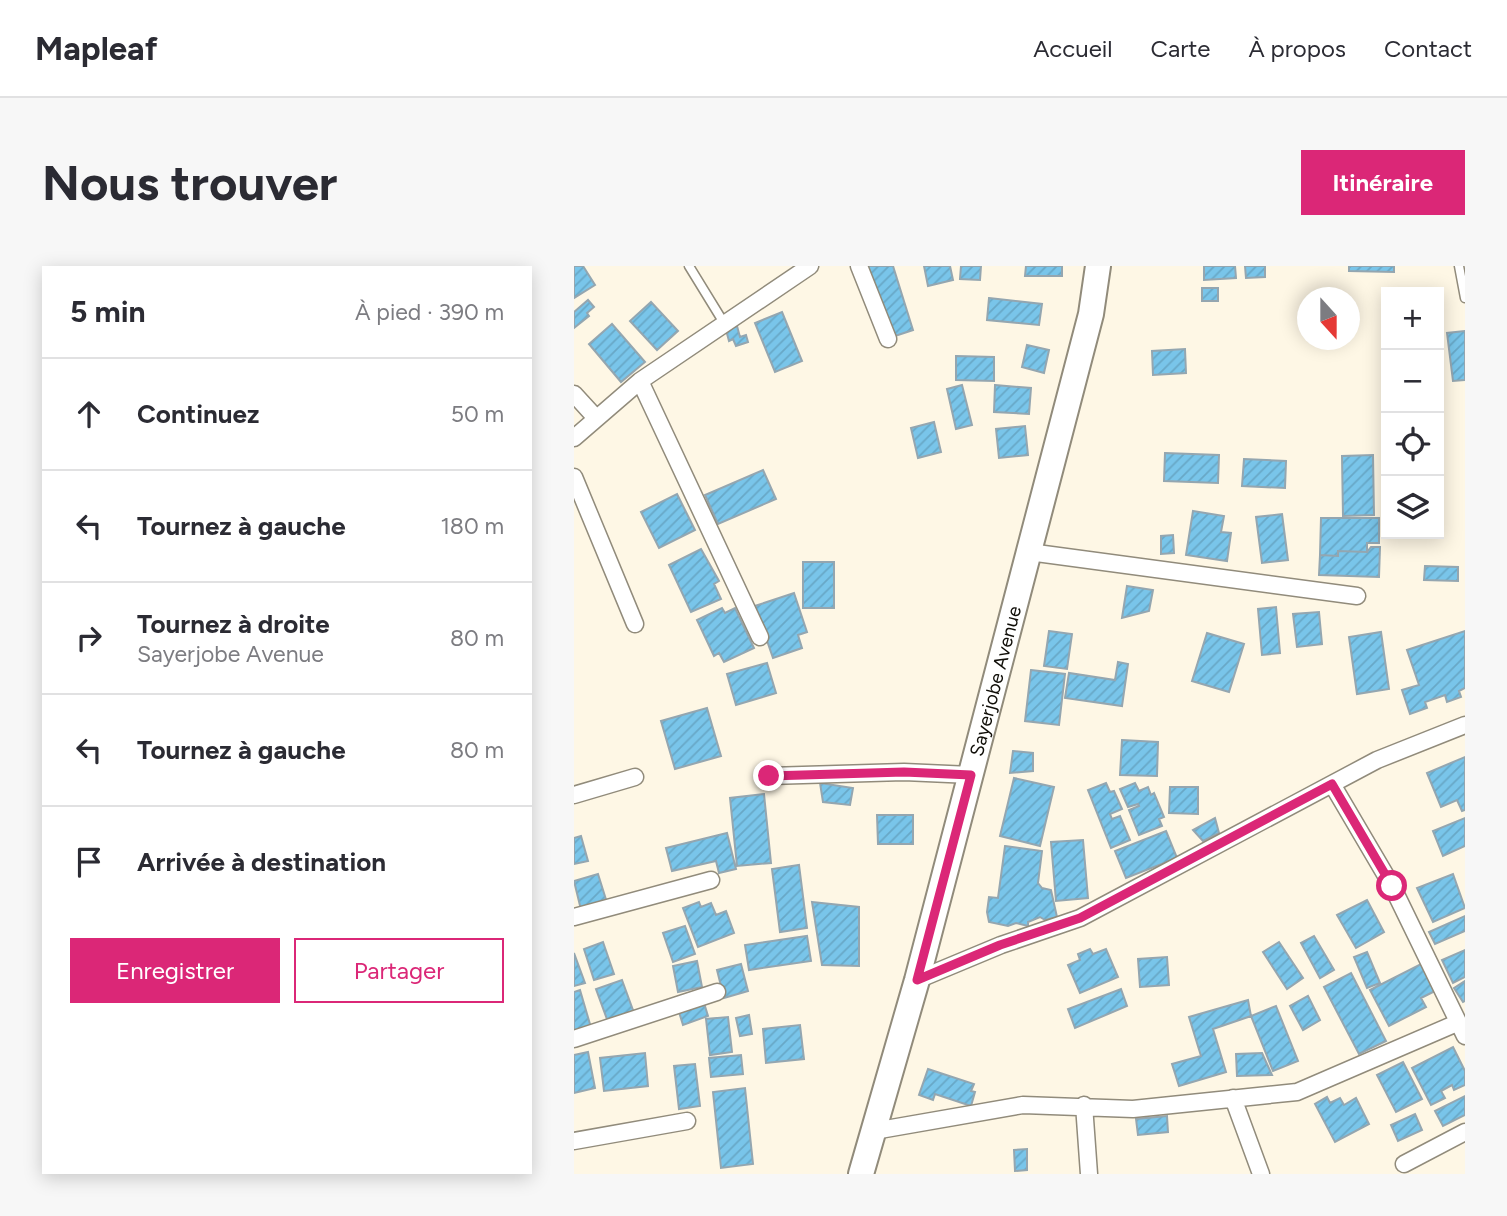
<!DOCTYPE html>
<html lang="fr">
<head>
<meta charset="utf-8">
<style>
	body { margin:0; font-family:Figtree,sans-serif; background:#f7f7f7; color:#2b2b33 }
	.controls { position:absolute; right:21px; top:21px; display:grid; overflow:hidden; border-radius:0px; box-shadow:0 4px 18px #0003 }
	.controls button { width:63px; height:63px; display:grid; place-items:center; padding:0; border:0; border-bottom:2px solid #e1e1e2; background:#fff; color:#2b2b33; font:35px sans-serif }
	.compass { position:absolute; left:723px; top:21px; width:63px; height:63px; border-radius:50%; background:#fff; box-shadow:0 4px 18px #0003; rotate:159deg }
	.stop { position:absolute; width:21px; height:21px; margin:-16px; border:5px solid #db2777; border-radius:50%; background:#fff }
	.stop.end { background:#db2777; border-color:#fff; box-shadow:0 2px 7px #0008 }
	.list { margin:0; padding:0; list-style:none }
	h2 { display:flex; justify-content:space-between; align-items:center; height:91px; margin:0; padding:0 28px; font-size:30px }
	h2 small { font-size:23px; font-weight:400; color:#7c7c81 }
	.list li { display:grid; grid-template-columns:46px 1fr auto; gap:21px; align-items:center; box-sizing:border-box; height:112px; padding:0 28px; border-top:2px solid #e1e1e2 }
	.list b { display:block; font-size:26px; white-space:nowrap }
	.list p { margin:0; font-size:23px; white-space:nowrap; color:#7c7c81 }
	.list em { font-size:23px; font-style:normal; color:#7c7c81 }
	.actions { display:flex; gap:14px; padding:21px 28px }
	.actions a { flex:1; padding:16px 0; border:2px solid #db2777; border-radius:0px; text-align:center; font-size:24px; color:#db2777 }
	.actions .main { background:#db2777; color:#fff }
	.icon { flex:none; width:38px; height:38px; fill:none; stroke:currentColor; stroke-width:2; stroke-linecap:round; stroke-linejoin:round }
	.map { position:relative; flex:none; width:891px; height:908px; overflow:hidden; border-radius:0px }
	header { display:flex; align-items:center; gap:42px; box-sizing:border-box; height:98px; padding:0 35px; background:#fff; border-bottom:2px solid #e1e1e2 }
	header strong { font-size:33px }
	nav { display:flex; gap:38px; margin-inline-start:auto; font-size:24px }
	.intro { display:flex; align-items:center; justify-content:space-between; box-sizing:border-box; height:168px; padding:0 42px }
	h1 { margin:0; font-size:49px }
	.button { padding:18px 32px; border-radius:0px; background:#db2777; color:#fff; font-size:24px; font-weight:700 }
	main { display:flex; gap:42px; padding:0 42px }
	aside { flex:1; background:#fff; border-radius:0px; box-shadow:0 4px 18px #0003 }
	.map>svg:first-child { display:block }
	.building { fill:url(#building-hatch); stroke:#94a6b0; stroke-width:2 }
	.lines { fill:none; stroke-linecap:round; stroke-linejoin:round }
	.service-casing { stroke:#918b7b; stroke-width:11 }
	.minor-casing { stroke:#918b7b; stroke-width:19 }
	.primary-casing { stroke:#918b7b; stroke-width:28 }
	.service { stroke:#fff; stroke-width:8 }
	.minor { stroke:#fff; stroke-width:16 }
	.primary { stroke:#fff; stroke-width:24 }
	.route { stroke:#db2777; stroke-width:9 }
	.labels { text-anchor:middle; stroke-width:6; stroke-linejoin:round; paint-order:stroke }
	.street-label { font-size:19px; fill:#100e08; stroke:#fff }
</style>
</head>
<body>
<header>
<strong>Mapleaf</strong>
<nav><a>Accueil</a><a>Carte</a><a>À propos</a><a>Contact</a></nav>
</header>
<div class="intro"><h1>Nous trouver</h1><a class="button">Itinéraire</a></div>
<main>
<aside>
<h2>5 min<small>À pied · 390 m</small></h2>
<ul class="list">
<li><svg class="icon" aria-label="ahead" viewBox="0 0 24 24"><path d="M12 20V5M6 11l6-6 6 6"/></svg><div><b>Continuez</b></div><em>50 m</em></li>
<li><svg class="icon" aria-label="left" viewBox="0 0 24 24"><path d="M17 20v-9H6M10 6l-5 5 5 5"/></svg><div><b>Tournez à gauche</b></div><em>180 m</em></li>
<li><svg class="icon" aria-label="right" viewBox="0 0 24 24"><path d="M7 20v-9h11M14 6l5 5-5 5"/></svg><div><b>Tournez à droite</b><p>Sayerjobe Avenue</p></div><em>80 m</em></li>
<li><svg class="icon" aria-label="left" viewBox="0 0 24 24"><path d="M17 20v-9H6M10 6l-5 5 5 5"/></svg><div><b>Tournez à gauche</b></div><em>80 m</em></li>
<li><svg class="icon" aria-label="arrive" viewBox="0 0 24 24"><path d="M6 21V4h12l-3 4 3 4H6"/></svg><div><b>Arrivée à destination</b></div></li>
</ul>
<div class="actions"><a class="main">Enregistrer</a><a>Partager</a></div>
</aside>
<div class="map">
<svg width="891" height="908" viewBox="0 0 891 908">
	<defs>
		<pattern id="building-hatch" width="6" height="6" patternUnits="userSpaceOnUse" patternTransform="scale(1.75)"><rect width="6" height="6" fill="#79c5ea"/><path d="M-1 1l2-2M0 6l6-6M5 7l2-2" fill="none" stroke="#68a8c7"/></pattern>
	</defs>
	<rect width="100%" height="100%" fill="#fef7e5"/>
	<path class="building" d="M 0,0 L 9,0 L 21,19 L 0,32 Z
		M 292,0 L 319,0 L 339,64 L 315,72 Z
		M 350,0 L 376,0 L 379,14 L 354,20 Z
		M 387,0 L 407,0 L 406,14 L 386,13 Z
		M 452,0 L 488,0 L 488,10 L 451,10 Z
		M 630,0 L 661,0 L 662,12 L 630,14 Z
		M 671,0 L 691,0 L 691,11 L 672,12 Z
		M 775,0 L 820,0 L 820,6 L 775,5 Z
		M 628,22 L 644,22 L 644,35 L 628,35 Z
		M 415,32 L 468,38 L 465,59 L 413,54 Z
		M 14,34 L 20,41 L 13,47 L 15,50 L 0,62 L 0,46 Z
		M 77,36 L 104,65 L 83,84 L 56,55 Z
		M 208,46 L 228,95 L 201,106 L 181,57 Z
		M 38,58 L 71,96 L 47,116 L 15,78 Z
		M 163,60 L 166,71 L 172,69 L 174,76 L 162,80 L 159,73 L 155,75 L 152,64 Z
		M 891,65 L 891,114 L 879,115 L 873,67 Z
		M 453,79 L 475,84 L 470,107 L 448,101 Z
		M 611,83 L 612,107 L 579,109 L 578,85 Z
		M 382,90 L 420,91 L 420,115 L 382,114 Z
		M 388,119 L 398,159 L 382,163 L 373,123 Z
		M 421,119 L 457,122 L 455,148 L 420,146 Z
		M 360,156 L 367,186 L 344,192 L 337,162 Z
		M 451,160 L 454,189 L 425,192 L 422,163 Z
		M 591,187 L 645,189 L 644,217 L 590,215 Z
		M 799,189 L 800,249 L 769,250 L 768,190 Z
		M 670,193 L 712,195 L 711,222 L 668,220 Z
		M 189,204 L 202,233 L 144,258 L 131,229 Z
		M 103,228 L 121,264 L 85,282 L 67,246 Z
		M 619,245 L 650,250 L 647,266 L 657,267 L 653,295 L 612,289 Z
		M 708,248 L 714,294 L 688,297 L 682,251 Z
		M 747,252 L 805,252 L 805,277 L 793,277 L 793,286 L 764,285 L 764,290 L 746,289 Z
		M 599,269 L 600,287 L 587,288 L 587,270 Z
		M 797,281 L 806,281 L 805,311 L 745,309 L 746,289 L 764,290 L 764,285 L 793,286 Z
		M 127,283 L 145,315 L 140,318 L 147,333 L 117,346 L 95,299 Z
		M 229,296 L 260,296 L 260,342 L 229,342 Z
		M 851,300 L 884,301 L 884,315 L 850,314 Z
		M 553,320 L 579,324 L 575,345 L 548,352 Z
		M 220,327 L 233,366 L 224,369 L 228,382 L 199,392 L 181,340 Z
		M 702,341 L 706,387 L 688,389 L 684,343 Z
		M 148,342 L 151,347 L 161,342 L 180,382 L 150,396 L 145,387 L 140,390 L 123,354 Z
		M 745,346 L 748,378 L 723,381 L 719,348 Z
		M 475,365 L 498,368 L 493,403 L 470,400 Z
		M 891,365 L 891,422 L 885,425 L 887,431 L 873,436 L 871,429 L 851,436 L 853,442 L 836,448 L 828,424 L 845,419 L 833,384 Z
		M 807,366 L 815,423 L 783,428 L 775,371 Z
		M 633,367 L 670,378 L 655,426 L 618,415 Z
		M 544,396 L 554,398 L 548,440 L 491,432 L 495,407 L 541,414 Z
		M 193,397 L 202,427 L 162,439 L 153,408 Z
		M 457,404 L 491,408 L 485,459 L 451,455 Z
		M 133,442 L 147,490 L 101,503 L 87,455 Z
		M 548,474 L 584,476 L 583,510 L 546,509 Z
		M 439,485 L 459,487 L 459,505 L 436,507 Z
		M 891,491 L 891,544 L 888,545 L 883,534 L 867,541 L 853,507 Z
		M 440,512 L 480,521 L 466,580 L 426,570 Z
		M 246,517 L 279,522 L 276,539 L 249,536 Z
		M 532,517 L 536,526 L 540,525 L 548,543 L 536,548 L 538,553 L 546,550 L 556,574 L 537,582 L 514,524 Z
		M 561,517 L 565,525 L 574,521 L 577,529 L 580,527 L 590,551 L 585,553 L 588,560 L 565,569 L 555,544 L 565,540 L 564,538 L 554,541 L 546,523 Z
		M 596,521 L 624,521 L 624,548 L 595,547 Z
		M 190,528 L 197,597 L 163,600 L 156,532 Z
		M 303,549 L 339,549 L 339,578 L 304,578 Z
		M 641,552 L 645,567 L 629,575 L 619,564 Z
		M 891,552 L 891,580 L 869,590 L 859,565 Z
		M 592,565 L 603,592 L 552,612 L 541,585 Z
		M 153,567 L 162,603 L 145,607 L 142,595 L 98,605 L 92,582 Z
		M 7,570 L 14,595 L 0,598 L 0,572 Z
		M 509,574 L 514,632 L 482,635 L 477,576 Z
		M 431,580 L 468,585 L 464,617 L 468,622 L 477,624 L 483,651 L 471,654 L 466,651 L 454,656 L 454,660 L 442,657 L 434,660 L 415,656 L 413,646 L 415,631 L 424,632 Z
		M 225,599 L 233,662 L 206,666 L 198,603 Z
		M 24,608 L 35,643 L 9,652 L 0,615 Z
		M 879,608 L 891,642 L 859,656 L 843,622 Z
		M 793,634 L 810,666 L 782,682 L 763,649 Z
		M 125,636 L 127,641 L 137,637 L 142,649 L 152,645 L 160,667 L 124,681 L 109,642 Z
		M 238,636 L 285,641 L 285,700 L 248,699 Z
		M 891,650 L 891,665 L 861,678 L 855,666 Z
		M 111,660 L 121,688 L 99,696 L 89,667 Z
		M 233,670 L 237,695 L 175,704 L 171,679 Z
		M 740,670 L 760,704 L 746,712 L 727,677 Z
		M 29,676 L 40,708 L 20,714 L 10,683 Z
		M 705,676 L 729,712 L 713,723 L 689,686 Z
		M 516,683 L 519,688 L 532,683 L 544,711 L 506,727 L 494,699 L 506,694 L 504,688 Z
		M 891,684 L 891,711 L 879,717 L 868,694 Z
		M 793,686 L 806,717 L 793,722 L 780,691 Z
		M 0,687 L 11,717 L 0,720 Z
		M 593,691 L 595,719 L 566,721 L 564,693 Z
		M 123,695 L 128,721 L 104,726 L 99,700 Z
		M 167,698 L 174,725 L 150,732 L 143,704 Z
		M 847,698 L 861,725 L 847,732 L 852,741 L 815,760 L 796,724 Z
		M 777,707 L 812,775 L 785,788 L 750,721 Z
		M 48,714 L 60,747 L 34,756 L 22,723 Z
		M 891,715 L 891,735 L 889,736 L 880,722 Z
		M 547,723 L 553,740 L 501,762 L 494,743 Z
		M 6,724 L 18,765 L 0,771 L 0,726 Z
		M 734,730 L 746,754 L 729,764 L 716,740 Z
		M 674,734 L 677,750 L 639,763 L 652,806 L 605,820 L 598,798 L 627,790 L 615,751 Z
		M 130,737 L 134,750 L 109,759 L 105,746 Z
		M 702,740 L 724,795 L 699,805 L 677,750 Z
		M 175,749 L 178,768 L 166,770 L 162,752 Z
		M 154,751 L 158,786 L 136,789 L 132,753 Z
		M 226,759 L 230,793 L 192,797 L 189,763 Z
		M 879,781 L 891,805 L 891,819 L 880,824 L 878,819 L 867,825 L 871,832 L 857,839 L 838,802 Z
		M 14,786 L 21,822 L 0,827 L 0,789 Z
		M 71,787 L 74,820 L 30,825 L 26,792 Z
		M 688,787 L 698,809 L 663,810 L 662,788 Z
		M 167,789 L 169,808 L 137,811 L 135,792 Z
		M 829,796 L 848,833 L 822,846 L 803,809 Z
		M 121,798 L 126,840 L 105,843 L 100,800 Z
		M 354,803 L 400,818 L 397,825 L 401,826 L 397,840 L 361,828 L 359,834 L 345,829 Z
		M 171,822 L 179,898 L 147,902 L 139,826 Z
		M 891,830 L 891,849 L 869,860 L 861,845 Z
		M 753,831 L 756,837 L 766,832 L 770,839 L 782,832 L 795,858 L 761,876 L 741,838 Z
		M 841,848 L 848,864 L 824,875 L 817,859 Z
		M 593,850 L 594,866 L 564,869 L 562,853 Z
		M 453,883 L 453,904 L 441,905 L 440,884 Z"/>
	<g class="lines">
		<defs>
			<path id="service" d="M 115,0 L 150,57
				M 885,0 L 891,32"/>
			<path id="minor" d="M 285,0 L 314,73
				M 66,115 L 186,371
				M 0,128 L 22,152
				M 0,172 L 66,115 L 236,0
				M 0,211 L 61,358
				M 455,286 L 783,330
				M 195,510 L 330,506 L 397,509
				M 758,518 L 818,620 L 891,770
				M 0,529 L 61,511
				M 0,651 L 137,614
				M 343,714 L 427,679 L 506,652 L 803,494 L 891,459
				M 0,773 L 143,726
				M 659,832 L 687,908
				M 510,839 L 515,908
				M 300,865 L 449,839 L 559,843 L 723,826 L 883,757
				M 0,875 L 113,855
				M 830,898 L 891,866"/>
			<g id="primary">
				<path id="s1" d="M 287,908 L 343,714 L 517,48 L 524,0"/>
			</g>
		</defs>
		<use href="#service" class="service-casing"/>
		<use href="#minor" class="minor-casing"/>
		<use href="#primary" class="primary-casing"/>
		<use href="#service" class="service"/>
		<use href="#minor" class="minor"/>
		<use href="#primary" class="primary"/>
	</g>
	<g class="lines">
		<path class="route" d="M 195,510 L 330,506 L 397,509 L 343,714 L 426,679 L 506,652 L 758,518 L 818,620"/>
	</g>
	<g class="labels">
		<g class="street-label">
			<text dy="7" stroke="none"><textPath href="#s1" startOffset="511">Sayerjobe Avenue</textPath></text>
		</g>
	</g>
</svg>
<div class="controls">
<button>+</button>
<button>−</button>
<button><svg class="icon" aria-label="locate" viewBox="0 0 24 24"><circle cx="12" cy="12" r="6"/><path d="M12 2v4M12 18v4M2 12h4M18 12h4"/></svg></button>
<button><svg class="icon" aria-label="layers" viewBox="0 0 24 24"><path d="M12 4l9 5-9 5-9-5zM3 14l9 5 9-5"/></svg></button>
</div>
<svg class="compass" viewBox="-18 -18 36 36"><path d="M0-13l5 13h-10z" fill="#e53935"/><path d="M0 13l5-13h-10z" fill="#7c7c81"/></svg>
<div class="stop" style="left:818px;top:620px"></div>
<div class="stop end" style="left:195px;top:510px"></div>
</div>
</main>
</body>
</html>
